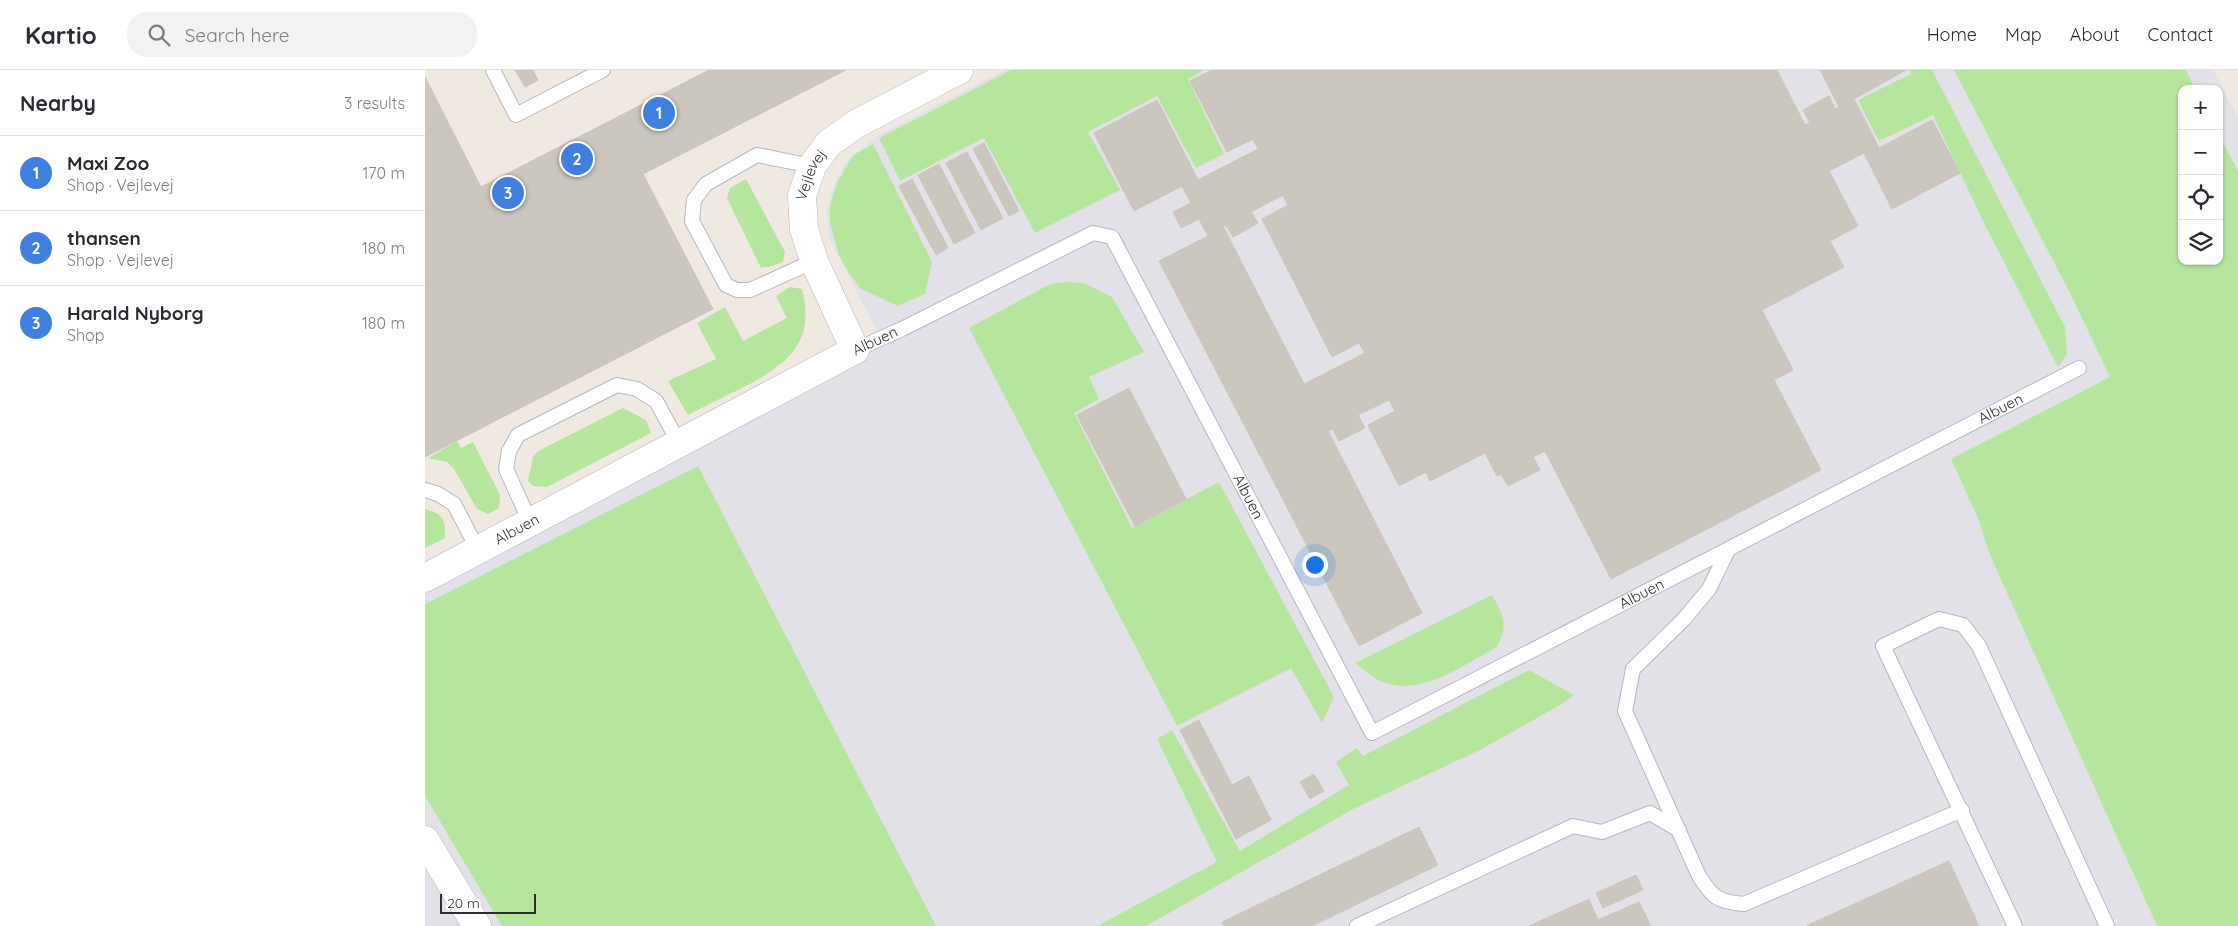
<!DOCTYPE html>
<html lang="en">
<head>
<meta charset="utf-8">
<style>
	body { margin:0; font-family:Quicksand,sans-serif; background:#f2f2f3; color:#2b2b33 }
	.controls { position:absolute; right:15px; top:15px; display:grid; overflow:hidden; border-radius:10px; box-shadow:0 1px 4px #0004 }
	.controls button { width:45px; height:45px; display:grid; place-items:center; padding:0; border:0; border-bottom:1px solid #e1e1e2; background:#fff; color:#2b2b33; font:25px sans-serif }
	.scale { position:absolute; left:15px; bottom:12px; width:96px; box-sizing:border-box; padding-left:5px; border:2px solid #2e2e2e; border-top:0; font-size:14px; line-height:18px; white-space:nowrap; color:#2e2e2e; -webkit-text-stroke:4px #fff; paint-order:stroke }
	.you { position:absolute; left:889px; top:494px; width:18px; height:18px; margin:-12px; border:4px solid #fff; border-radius:50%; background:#1a73e8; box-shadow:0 0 0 8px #1a73e833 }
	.badge { display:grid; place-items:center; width:32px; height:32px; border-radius:50%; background:#4264fb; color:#fff; font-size:16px; font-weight:700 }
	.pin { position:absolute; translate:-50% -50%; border:2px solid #fff; box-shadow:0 1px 5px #0006 }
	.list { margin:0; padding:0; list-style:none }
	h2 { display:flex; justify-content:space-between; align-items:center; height:65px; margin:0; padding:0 20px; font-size:21px }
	h2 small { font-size:16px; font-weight:400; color:#7c7c81 }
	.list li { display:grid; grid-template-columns:32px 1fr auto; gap:15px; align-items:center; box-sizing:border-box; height:75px; padding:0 20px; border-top:1px solid #e1e1e2 }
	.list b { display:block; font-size:19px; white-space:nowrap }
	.list p { margin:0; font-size:16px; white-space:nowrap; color:#7c7c81 }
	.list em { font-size:16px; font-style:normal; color:#7c7c81 }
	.icon { flex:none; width:28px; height:28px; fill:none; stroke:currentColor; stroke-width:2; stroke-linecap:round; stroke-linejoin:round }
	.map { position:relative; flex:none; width:1813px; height:856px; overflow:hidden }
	header { display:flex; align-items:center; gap:30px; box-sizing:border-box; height:70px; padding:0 25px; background:#fff; border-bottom:1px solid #e1e1e2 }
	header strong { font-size:24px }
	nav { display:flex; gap:28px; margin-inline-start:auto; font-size:18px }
	.search { width:350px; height:45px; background:#f2f2f3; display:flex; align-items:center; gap:12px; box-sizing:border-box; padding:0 18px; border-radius:20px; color:#7c7c81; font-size:19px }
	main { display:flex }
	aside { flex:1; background:#fff }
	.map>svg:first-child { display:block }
	.industrial { fill:#e3e1e8; fill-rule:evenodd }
	.green { fill:#b6e59e }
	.building { fill:#cbc7bf; stroke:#cbc5ba; fill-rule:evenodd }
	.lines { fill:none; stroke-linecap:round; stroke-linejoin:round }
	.service-casing { stroke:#b4b7c1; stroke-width:16 }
	.minor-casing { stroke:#b4b7c1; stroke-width:29 }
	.service { stroke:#fff; stroke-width:14 }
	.minor { stroke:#fff; stroke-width:28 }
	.labels { text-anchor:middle; stroke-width:4; stroke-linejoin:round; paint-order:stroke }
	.street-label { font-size:15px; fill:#2e2e2e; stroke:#fff }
</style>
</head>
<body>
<header>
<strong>Kartio</strong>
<div class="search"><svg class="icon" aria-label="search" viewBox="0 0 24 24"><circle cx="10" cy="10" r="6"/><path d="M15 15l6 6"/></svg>Search here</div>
<nav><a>Home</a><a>Map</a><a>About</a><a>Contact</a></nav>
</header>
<main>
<aside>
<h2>Nearby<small>3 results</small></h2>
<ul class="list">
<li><span class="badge" style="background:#3f7fe0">1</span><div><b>Maxi Zoo</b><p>Shop · Vejlevej</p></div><em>170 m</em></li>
<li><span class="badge" style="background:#3f7fe0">2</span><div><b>thansen</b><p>Shop · Vejlevej</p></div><em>180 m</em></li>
<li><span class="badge" style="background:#3f7fe0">3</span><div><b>Harald Nyborg</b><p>Shop</p></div><em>180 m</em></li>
</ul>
</aside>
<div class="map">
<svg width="1813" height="856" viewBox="0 0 1813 856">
	<rect width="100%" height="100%" fill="#efe9e1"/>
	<path class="industrial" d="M 580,0 L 1788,0 L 1813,48 L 1813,856 L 0,856 L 0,507 L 455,267 L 404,168 L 402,141 L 408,118 L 420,93 L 452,66 ZM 1757,19 L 1794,19 L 1794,191 L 1757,191 Z"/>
	<path class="green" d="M 586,0 L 779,0 L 763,9 L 799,84 L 771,98 L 732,26 L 663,62 L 695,120 L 610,163 L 559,68 L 475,111 L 454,68 Z
		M 1484,0 L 1507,0 L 1640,257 L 1642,284 L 1633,297 L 1558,151 L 1508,45 L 1454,71 L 1433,30 L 1486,4 Z
		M 1529,0 L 1761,0 L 1770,19 L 1757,19 L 1757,191 L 1794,191 L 1794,65 L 1813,101 L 1813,856 L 1732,856 L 1565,485 L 1553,448 L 1526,389 L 1685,307 L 1645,223 Z
		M 448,74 L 507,192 L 500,224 L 473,236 L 436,219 L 425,205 L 414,185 L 405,153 L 405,136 L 412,113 L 428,85 Z
		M 321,109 L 360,182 L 358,192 L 348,196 L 336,198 L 302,128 L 305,118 Z
		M 642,212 L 659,213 L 687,227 L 719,282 L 664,307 L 674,329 L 649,343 L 707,458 L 794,412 L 909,627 L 897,653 L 866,598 L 752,656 L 544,258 L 625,214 Z
		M 365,217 L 377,219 C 392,275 359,296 315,319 C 298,327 280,336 263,345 L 243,311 L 291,289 L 272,253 L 300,237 L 318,271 L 362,248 L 351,226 Z
		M 198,338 L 221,350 L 226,363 L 122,417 L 108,416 L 103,411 L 108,387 L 113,381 Z
		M 32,371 L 36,378 L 48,372 L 75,425 L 74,438 L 63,444 L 52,439 L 29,399 L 22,392 L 3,388 Z
		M 273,396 L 511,856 L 77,856 L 0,726 L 0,534 Z
		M 0,439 C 18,444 21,449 20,468 L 0,478 Z
		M 1067,525 C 1078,545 1084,554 1072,577 C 1038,595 996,628 955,611 C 947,607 938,599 930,593 Z
		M 1104,600 L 1149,625 L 1137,634 L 1053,681 L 930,738 L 721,856 L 672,856 L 792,792 L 732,669 L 747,660 L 815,781 L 924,715 L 911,692 L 932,678 L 938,686 Z"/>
	<path class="building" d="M 90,0 L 108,0 L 113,10 L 100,17 Z
		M 284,0 L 421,0 L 218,104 L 288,239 L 0,387 L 0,7 L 56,117 Z
		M 787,0 L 1352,0 L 1380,55 L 1385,53 L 1378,40 L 1404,26 L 1410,39 L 1414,37 L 1395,0 L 1481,0 L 1429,29 L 1454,78 L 1507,50 L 1535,103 L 1467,139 L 1439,83 L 1404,101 L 1433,156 L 1405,171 L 1419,197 L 1337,240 L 1368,300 L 1349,310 L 1396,400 L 1186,509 L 1120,381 L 1108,387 L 1115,400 L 1083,416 L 1076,404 L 1072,406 L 1060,383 L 1005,411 L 1001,402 L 974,416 L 943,355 L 970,341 L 964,330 L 933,345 L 940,358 L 914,371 L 908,359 L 903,361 L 997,543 L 934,576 L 734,191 L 783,166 L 774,149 L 756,158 L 748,142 L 766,133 L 757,116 L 709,141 L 669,63 L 732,30 L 773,110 L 833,79 L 828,69 L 802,82 L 765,11 ZM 858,125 L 863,135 L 837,149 L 907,287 L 934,273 L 940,283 L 879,314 L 798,156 L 801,155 L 808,167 L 833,153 L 826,142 Z
		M 559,73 L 594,141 L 584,146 L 548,79 Z
		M 542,82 L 578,148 L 556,160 L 521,93 Z
		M 514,94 L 550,163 L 529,174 L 493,105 Z
		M 487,109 L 523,178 L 511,185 L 474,116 Z
		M 704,318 L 761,429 L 710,456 L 652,345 Z
		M 774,650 L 807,715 L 824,706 L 846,750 L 811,769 L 755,660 Z
		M 889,704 L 899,721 L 885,729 L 875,712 Z
		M 994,757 L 1013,795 L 887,856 L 799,856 L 797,852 Z
		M 1524,791 L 1554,856 L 1381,856 Z
		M 1211,805 L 1218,820 L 1178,838 L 1171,823 Z
		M 1164,829 L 1173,850 L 1214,832 L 1226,856 L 1104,856 Z"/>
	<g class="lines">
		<defs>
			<g id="service">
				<path d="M 68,0 L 91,45 L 178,0"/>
				<path d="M 387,96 L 332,85 L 281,114 L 269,130 L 267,151 L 301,215 L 312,220 L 325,220 L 389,191"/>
				<path id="s1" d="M 430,280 L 477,259 L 668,163 L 687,167 L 947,663 L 1654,298"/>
				<path d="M 0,420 L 13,424 L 29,434 L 53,480"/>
				<path d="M 105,452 L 81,399 L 84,381 L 93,365 L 192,315 L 212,319 L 231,331 L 254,373"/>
				<path d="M 1303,480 L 1284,519 L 1259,549 L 1208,599 L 1200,641 L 1274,806 C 1288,828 1293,832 1319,834 L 1537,740"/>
				<path d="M 932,856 L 1148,756 L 1177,762 L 1225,743 L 1254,760"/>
				<path d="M 1590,856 L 1458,576 L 1514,549 L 1538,555 L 1554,576 L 1682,856"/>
			</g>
			<g id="minor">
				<path id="s2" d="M 0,508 L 430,280 L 389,191 L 379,159 L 377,126 L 387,96 L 404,73 L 431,54 L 534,0"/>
				<path d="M 0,770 L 52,856"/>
			</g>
		</defs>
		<use href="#service" class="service-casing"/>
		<use href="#minor" class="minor-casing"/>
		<use href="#service" class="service"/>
		<use href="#minor" class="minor"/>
	</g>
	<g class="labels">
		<g class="street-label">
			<text dy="5" stroke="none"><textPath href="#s2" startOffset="674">Vejlevej</textPath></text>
			<text transform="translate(450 271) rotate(-25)" y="5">Albuen</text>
			<text dy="5" stroke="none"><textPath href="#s1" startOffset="1552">Albuen</textPath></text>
			<text dy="5" stroke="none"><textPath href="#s1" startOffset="578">Albuen</textPath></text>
			<text dy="5" stroke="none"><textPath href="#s2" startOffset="104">Albuen</textPath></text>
			<text dy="5" stroke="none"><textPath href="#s1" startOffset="1148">Albuen</textPath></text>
		</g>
	</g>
</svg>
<div class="controls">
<button>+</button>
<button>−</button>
<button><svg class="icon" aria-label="locate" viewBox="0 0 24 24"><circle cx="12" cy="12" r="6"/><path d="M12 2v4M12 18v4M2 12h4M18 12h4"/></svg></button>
<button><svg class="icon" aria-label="layers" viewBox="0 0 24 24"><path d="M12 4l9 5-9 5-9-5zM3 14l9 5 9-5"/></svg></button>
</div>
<div class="scale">20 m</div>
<div class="you"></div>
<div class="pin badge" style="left:234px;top:43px;background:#3f7fe0">1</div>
<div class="pin badge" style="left:152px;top:89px;background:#3f7fe0">2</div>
<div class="pin badge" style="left:83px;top:123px;background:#3f7fe0">3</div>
</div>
</main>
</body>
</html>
